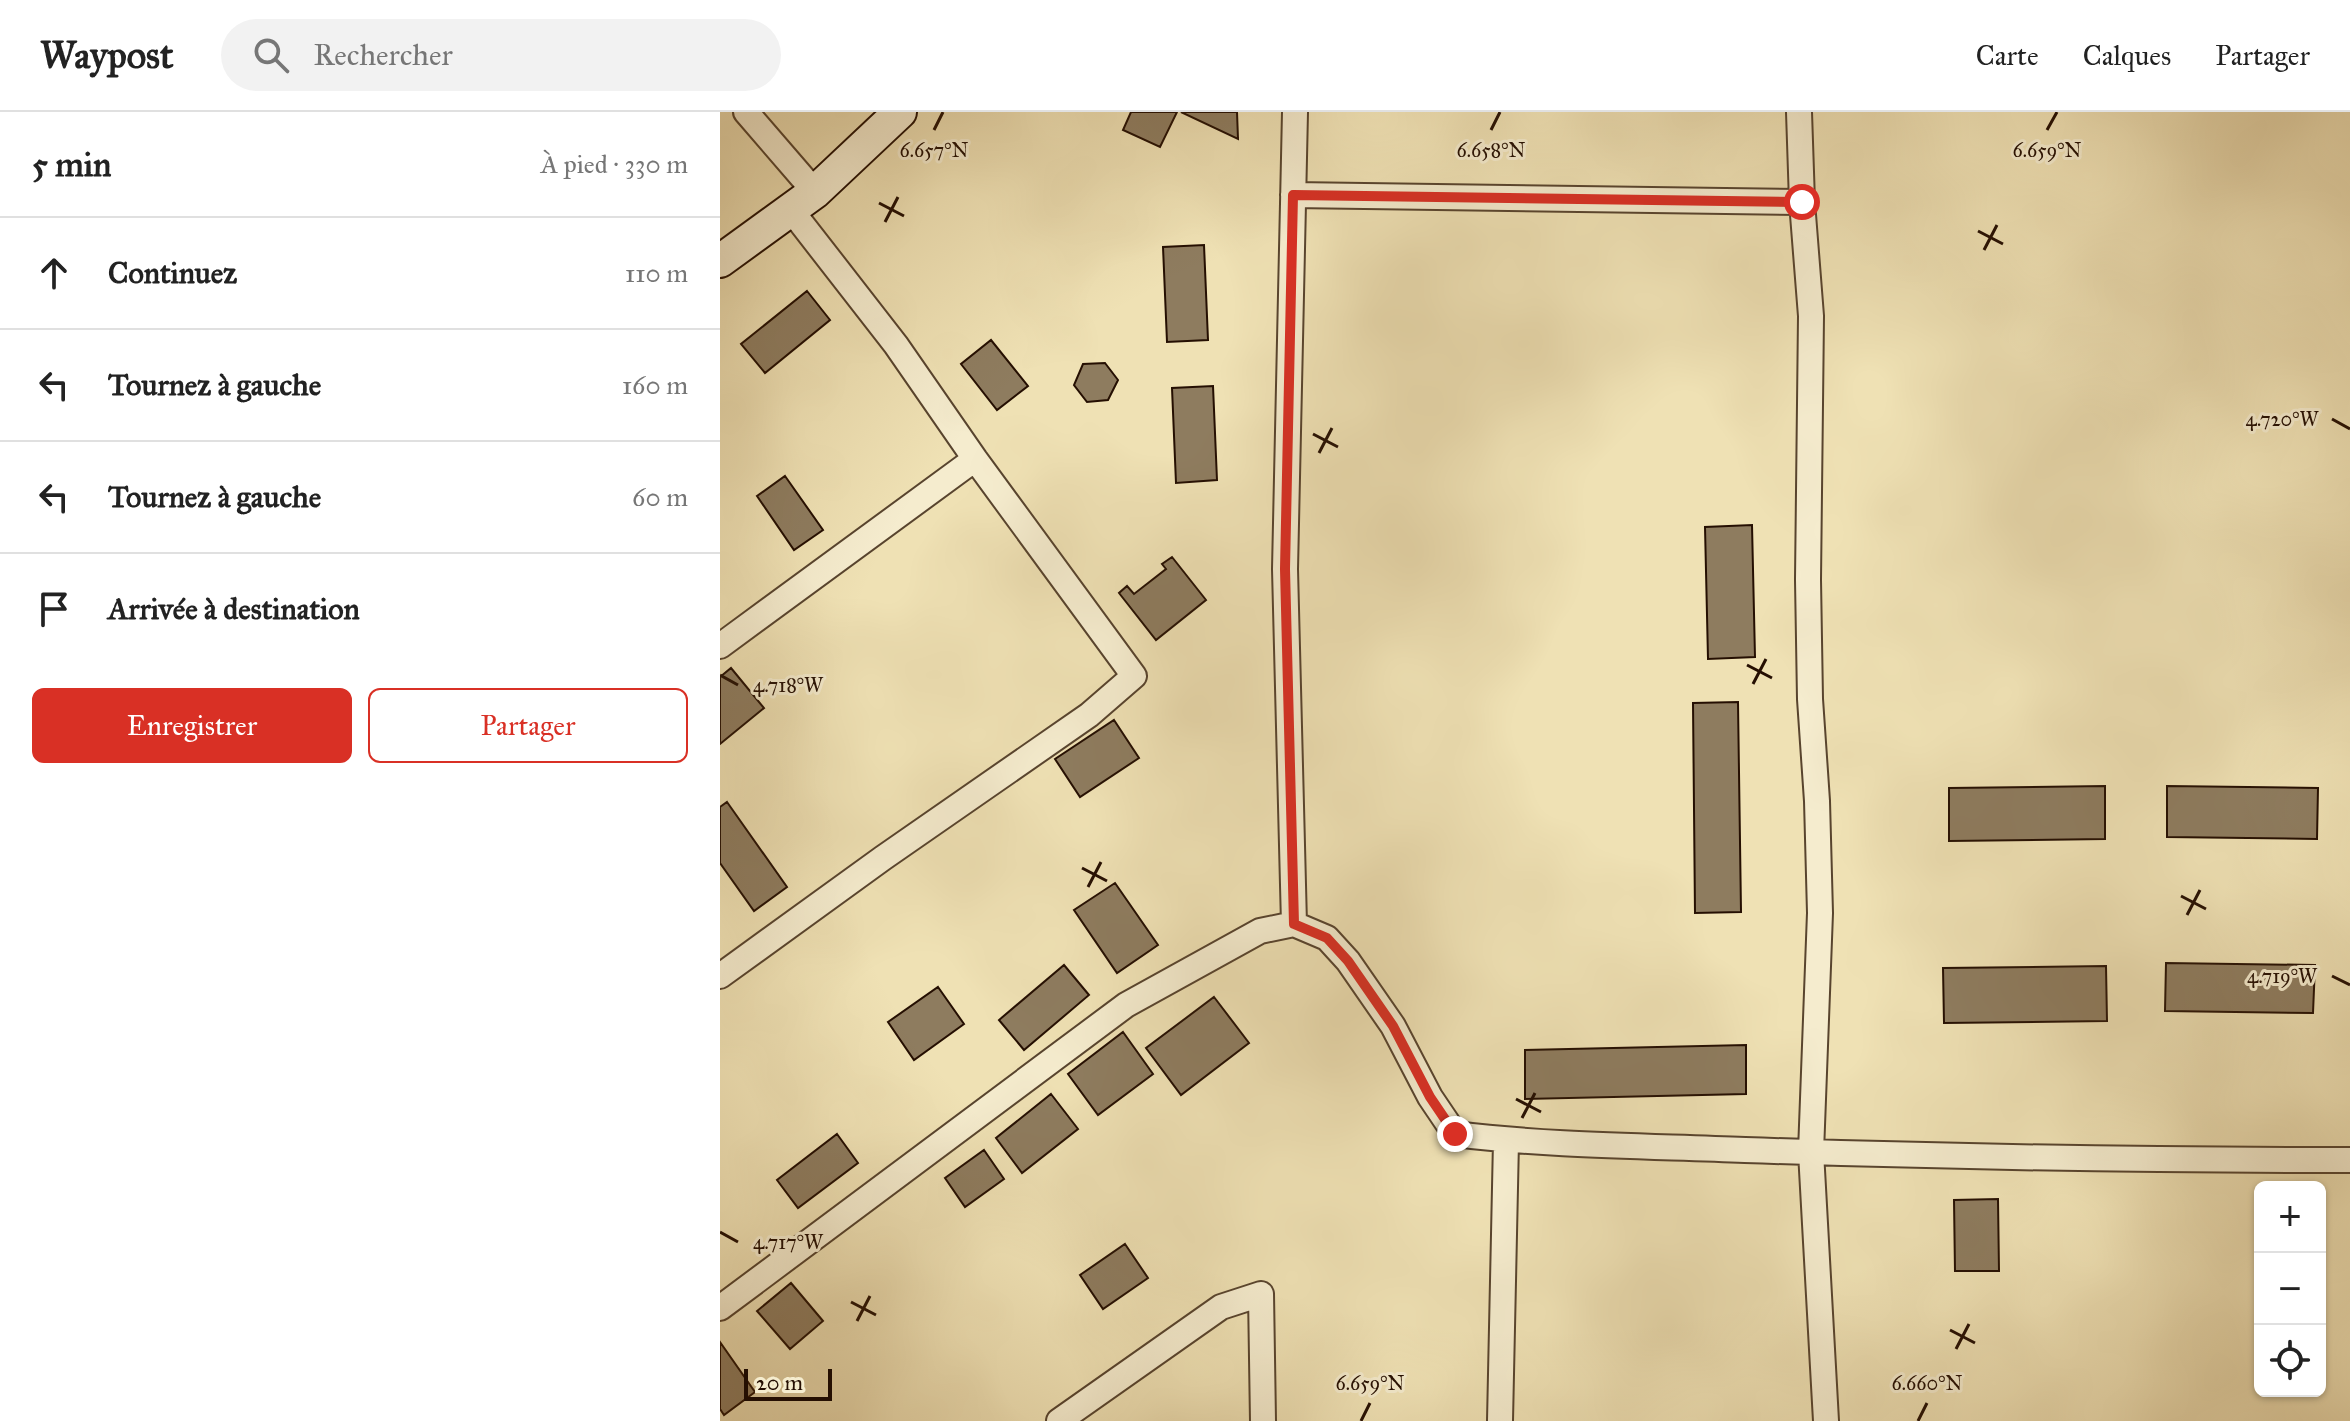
<!DOCTYPE html>
<html lang="fr">
<head>
<meta charset="utf-8">
<style>
	body { margin:0; font-family:"IM FELL Great Primer",serif; background:#f2f2f2; color:#222 }
	.controls { position:absolute; right:24px; bottom:24px; display:grid; overflow:hidden; border-radius:12px; box-shadow:0 2px 6px #0004 }
	.controls button { width:72px; height:72px; display:grid; place-items:center; padding:0; border:0; border-bottom:2px solid #e0e0e0; background:#fff; color:#222; font:40px sans-serif }
	.scale { position:absolute; left:24px; bottom:20px; width:88px; box-sizing:border-box; padding-left:8px; border:4px solid #250f02; border-top:0; font-size:22px; line-height:28px; white-space:nowrap; color:#250f02; -webkit-text-stroke:6px #f5ecce; paint-order:stroke }
	.stop { position:absolute; width:24px; height:24px; margin:-18px; border:6px solid #d93025; border-radius:50%; background:#fff }
	.stop.end { background:#d93025; border-color:#fff; box-shadow:0 2px 8px #0008 }
	.list { margin:0; padding:0; list-style:none }
	h2 { display:flex; justify-content:space-between; align-items:center; height:104px; margin:0; padding:0 32px; font-size:34px }
	h2 small { font-size:26px; font-weight:400; color:#767676 }
	.list li { display:grid; grid-template-columns:52px 1fr auto; gap:24px; align-items:center; box-sizing:border-box; height:112px; padding:0 32px; border-top:2px solid #e0e0e0 }
	.list b { display:block; font-size:30px; white-space:nowrap }
	.list em { font-size:26px; font-style:normal; color:#767676 }
	.actions { display:flex; gap:16px; padding:24px 32px }
	.actions a { flex:1; padding:18px 0; border:2px solid #d93025; border-radius:12px; text-align:center; font-size:28px; color:#d93025 }
	.actions .main { background:#d93025; color:#fff }
	.icon { flex:none; width:44px; height:44px; fill:none; stroke:currentColor; stroke-width:2; stroke-linecap:round; stroke-linejoin:round }
	.map { position:relative; flex:none; width:1630px; height:1309px; overflow:hidden }
	header { display:flex; align-items:center; gap:48px; box-sizing:border-box; height:112px; padding:0 40px; background:#fff; border-bottom:2px solid #e0e0e0 }
	header strong { font-size:38px }
	nav { display:flex; gap:44px; margin-inline-start:auto; font-size:28px }
	.search { width:560px; height:72px; background:#f2f2f2; display:flex; align-items:center; gap:20px; box-sizing:border-box; padding:0 28px; border-radius:44px; color:#767676; font-size:30px }
	main { display:flex }
	aside { flex:1; background:#fff }
	.map>svg:first-child { display:block }
	.building { fill:#8e7c5f; stroke:#250f02; stroke-width:2 }
	.lines { fill:none; stroke-linecap:round; stroke-linejoin:round }
	.street-casing { stroke:#58442e; stroke-width:28 }
	.secondary-casing { stroke:#250f02; stroke-width:36 }
	.street { stroke:#f5ecce; stroke-width:24 }
	.secondary { stroke:#f5ecce; stroke-width:32 }
	.route { stroke:#d93025; stroke-width:10 }
	.ticks { fill:none; stroke:#250f02; stroke-width:3 }
	.ticks-label { font-size:20px; text-anchor:middle; fill:#250f02; stroke:#f5ecce; stroke-width:6; stroke-linejoin:round; paint-order:stroke }
</style>
</head>
<body>
<header>
<strong>Waypost</strong>
<div class="search"><svg class="icon" aria-label="search" viewBox="0 0 24 24"><circle cx="10" cy="10" r="6"/><path d="M15 15l6 6"/></svg>Rechercher</div>
<nav><a>Carte</a><a>Calques</a><a>Partager</a></nav>
</header>
<main>
<aside>
<h2>5 min<small>À pied · 330 m</small></h2>
<ul class="list">
<li><svg class="icon" aria-label="ahead" viewBox="0 0 24 24"><path d="M12 20V5M6 11l6-6 6 6"/></svg><div><b>Continuez</b></div><em>110 m</em></li>
<li><svg class="icon" aria-label="left" viewBox="0 0 24 24"><path d="M17 20v-9H6M10 6l-5 5 5 5"/></svg><div><b>Tournez à gauche</b></div><em>160 m</em></li>
<li><svg class="icon" aria-label="left" viewBox="0 0 24 24"><path d="M17 20v-9H6M10 6l-5 5 5 5"/></svg><div><b>Tournez à gauche</b></div><em>60 m</em></li>
<li><svg class="icon" aria-label="arrive" viewBox="0 0 24 24"><path d="M6 21V4h12l-3 4 3 4H6"/></svg><div><b>Arrivée à destination</b></div></li>
</ul>
<div class="actions"><a class="main">Enregistrer</a><a>Partager</a></div>
</aside>
<div class="map">
<svg width="1630" height="1309" viewBox="0 0 1630 1309">
	<rect width="100%" height="100%" fill="#efe1b4"/>
	<filter id="stains"><feTurbulence type="fractalNoise" baseFrequency=".0025" numOctaves="4"/><feColorMatrix values="0 0 0 0 .2 0 0 0 0 .09 0 0 0 0 .02 0 0 0 .5 -.17"/></filter>
	<radialGradient id="worn" r=".72"><stop offset=".6" stop-color="#630" stop-opacity="0"/><stop offset="1" stop-color="#630" stop-opacity=".3"/></radialGradient>
	<path class="building" d="M 411,0 L 457,0 L 440,35 L 403,18 Z
		M 461,0 L 517,0 L 518,27 Z
		M 484,133 L 488,228 L 447,230 L 443,135 Z
		M 87,179 L 110,208 L 45,261 L 21,232 Z
		M 271,228 L 308,274 L 277,298 L 241,252 Z
		M 385,251 L 398,268 L 388,288 L 367,290 L 354,273 L 363,252 Z
		M 493,274 L 497,368 L 456,371 L 452,276 Z
		M 65,364 L 103,418 L 74,438 L 37,384 Z
		M 1032,413 L 1035,545 L 988,547 L 985,415 Z
		M 452,445 L 486,488 L 436,528 L 399,481 L 407,474 L 414,482 L 446,457 L 442,452 Z
		M 11,556 L 44,596 L 0,632 L 0,565 Z
		M 1018,590 L 1021,800 L 975,801 L 973,591 Z
		M 394,608 L 419,646 L 360,685 L 335,647 Z
		M 1385,674 L 1385,727 L 1229,729 L 1229,676 Z
		M 1447,674 L 1598,676 L 1597,727 L 1447,725 Z
		M 7,690 L 67,775 L 34,799 L 0,751 L 0,695 Z
		M 395,771 L 438,833 L 397,861 L 354,798 Z
		M 1446,851 L 1595,853 L 1593,901 L 1445,899 Z
		M 344,853 L 369,883 L 304,938 L 279,908 Z
		M 1386,854 L 1387,909 L 1224,911 L 1223,856 Z
		M 218,875 L 244,912 L 194,948 L 168,910 Z
		M 494,885 L 529,931 L 461,983 L 426,936 Z
		M 403,920 L 433,962 L 378,1003 L 348,962 Z
		M 1026,933 L 1026,982 L 805,987 L 805,938 Z
		M 331,982 L 358,1017 L 302,1061 L 276,1026 Z
		M 117,1022 L 138,1051 L 78,1096 L 57,1068 Z
		M 264,1038 L 284,1067 L 245,1095 L 225,1066 Z
		M 1278,1087 L 1279,1159 L 1235,1159 L 1234,1088 Z
		M 405,1132 L 428,1166 L 383,1197 L 360,1163 Z
		M 71,1171 L 103,1209 L 70,1237 L 37,1199 Z
		M 0,1230 L 35,1280 L 4,1303 L 0,1297 Z"/>
	<g class="lines">
		<defs>
			<path id="street" d="M 26,0 L 95,80
				M 1079,0 L 1082,90 L 1091,204 L 1088,468 L 1090,587 L 1097,689 L 1100,801 L 1091,1040 L 1106,1309
				M 573,83 L 1082,90
				M 0,534 L 255,347
				M 574,812 L 565,457 L 575,0
				M 0,864 L 163,746 L 369,603 L 414,564 L 255,347 L 176,233 L 71,98
				M 0,1196 L 406,893 L 540,819 L 574,812 L 607,826 L 628,849 L 673,914 L 710,985 L 735,1022 C 831,1034 928,1034 1025,1038 C 1226,1045 1428,1048 1630,1048
				M 339,1309 L 501,1195 L 541,1182 L 543,1309
				M 780,1309 L 786,1029"/>
			<path id="secondary" d="M 0,149 L 95,80 L 180,0"/>
		</defs>
		<use href="#street" class="street-casing"/>
		<use href="#secondary" class="secondary-casing"/>
		<use href="#street" class="street"/>
		<use href="#secondary" class="secondary"/>
	</g>
	<g class="lines">
		<path class="route" d="M 735,1022 L 710,985 L 673,914 L 628,849 L 607,826 L 574,812 L 565,457 L 573,83 L 1082,90"/>
	</g>
	<path class="ticks" d="M 214,18 L 223,0M 771,18 L 780,0M 1327,18 L 1337,0M 159,91 L 184,104M 165,110 L 178,85M 1258,119 L 1283,132M 1264,138 L 1277,113M 1612,307 L 1630,317M 593,322 L 618,335M 599,341 L 612,316M 1027,553 L 1052,566M 0,563 L 18,573M 1033,572 L 1046,547M 362,756 L 387,769M 368,775 L 381,750M 1461,784 L 1486,797M 1467,803 L 1480,778M 1612,864 L 1630,873M 796,987 L 821,1000M 802,1006 L 815,981M 0,1120 L 18,1130M 131,1190 L 156,1203M 137,1209 L 150,1184M 1230,1218 L 1255,1231M 1236,1237 L 1249,1212M 641,1309 L 650,1291M 1198,1309 L 1207,1291"/>
	<g class="ticks-label">
		<text x="214" y="45">6.657°N</text>
		<text x="771" y="45">6.658°N</text>
		<text x="1327" y="45">6.659°N</text>
		<text x="1562" y="314">4.720°W</text>
		<text x="68" y="580">4.718°W</text>
		<text x="1562" y="871">4.719°W</text>
		<text x="68" y="1137">4.717°W</text>
		<text x="650" y="1278">6.659°N</text>
		<text x="1207" y="1278">6.660°N</text>
	</g>
	<rect width="100%" height="100%" filter="url(#stains)"/>
	<rect width="100%" height="100%" fill="url(#worn)"/>
</svg>
<div class="controls">
<button>+</button>
<button>−</button>
<button><svg class="icon" aria-label="locate" viewBox="0 0 24 24"><circle cx="12" cy="12" r="6"/><path d="M12 2v4M12 18v4M2 12h4M18 12h4"/></svg></button>
</div>
<div class="scale">20 m</div>
<div class="stop" style="left:1082px;top:90px"></div>
<div class="stop end" style="left:735px;top:1022px"></div>
</div>
</main>
</body>
</html>
